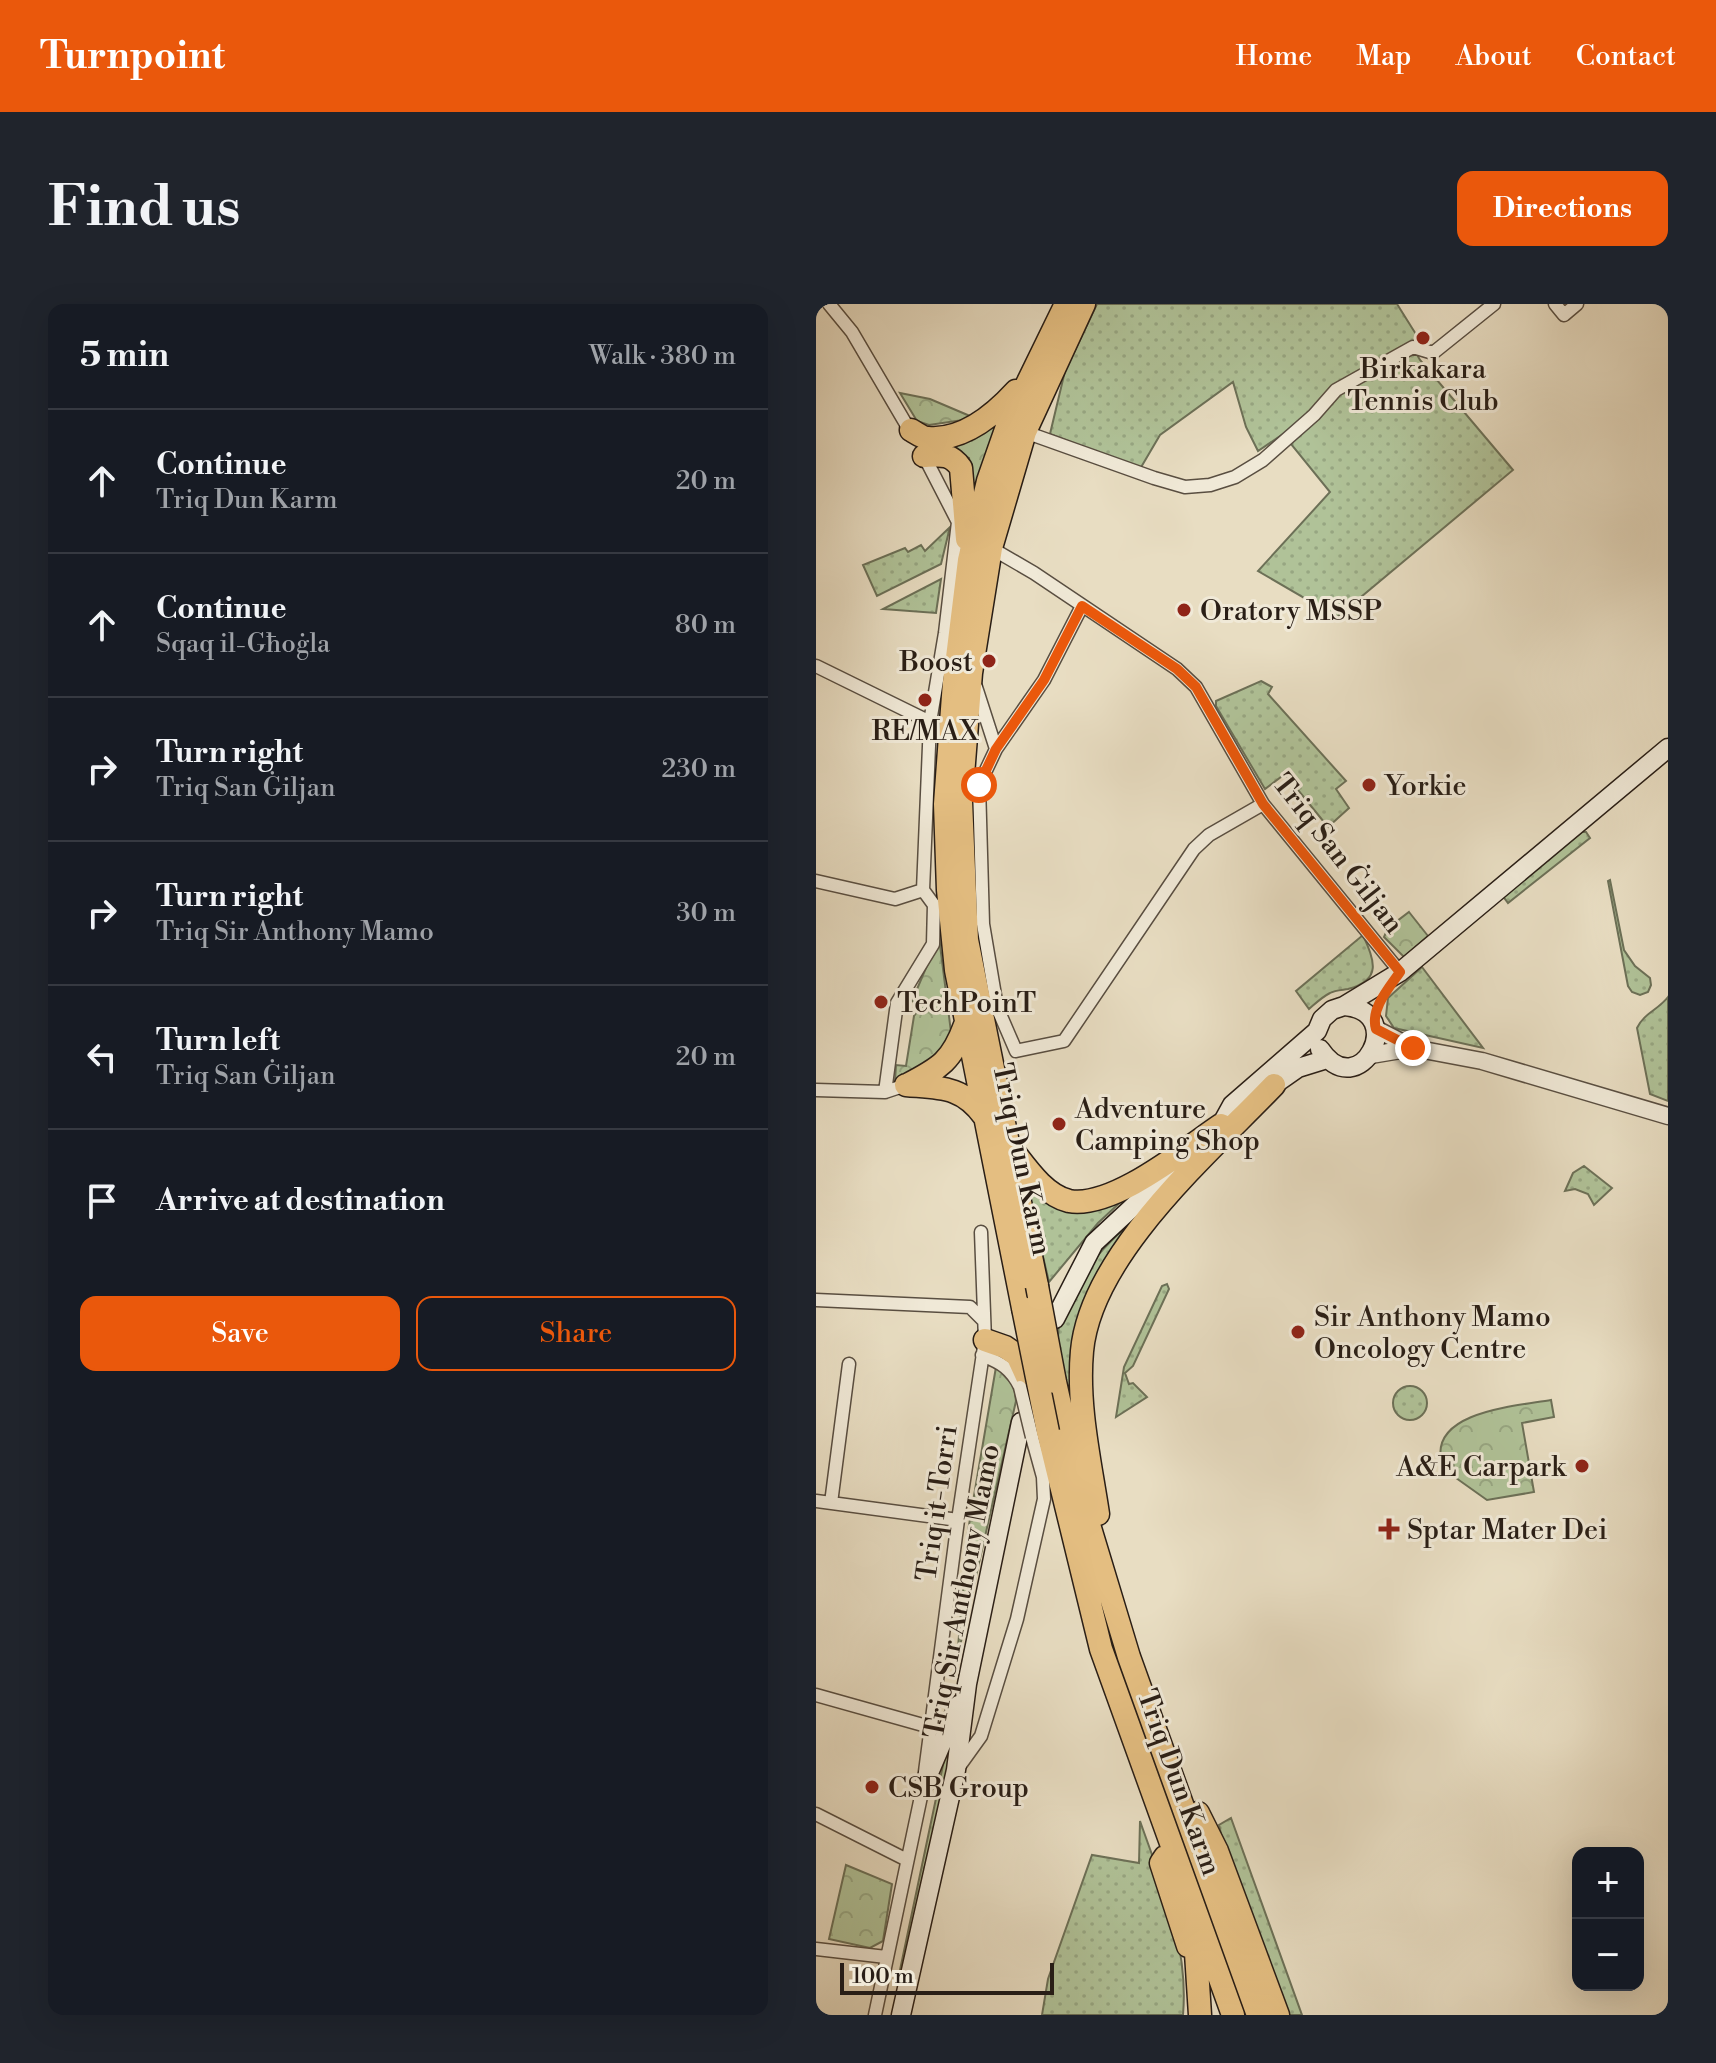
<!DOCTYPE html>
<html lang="en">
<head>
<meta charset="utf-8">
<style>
	body { margin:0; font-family:"Libre Bodoni",serif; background:#20242c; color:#f1f3f6 }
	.controls { position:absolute; right:24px; bottom:24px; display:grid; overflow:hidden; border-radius:16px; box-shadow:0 8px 32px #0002 }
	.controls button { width:72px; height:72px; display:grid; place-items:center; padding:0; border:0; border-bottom:2px solid #363941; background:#171b24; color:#f1f3f6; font:40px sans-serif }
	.scale { position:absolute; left:24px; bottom:20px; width:214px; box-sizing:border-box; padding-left:8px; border:4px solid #291e16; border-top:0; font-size:22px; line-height:28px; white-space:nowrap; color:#291e16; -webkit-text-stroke:6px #f0e9d7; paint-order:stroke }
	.stop { position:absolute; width:24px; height:24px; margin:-18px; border:6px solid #ea580c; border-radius:50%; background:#fff }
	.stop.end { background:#ea580c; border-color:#fff; box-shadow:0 2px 8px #0008 }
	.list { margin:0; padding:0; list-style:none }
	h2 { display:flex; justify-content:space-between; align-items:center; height:104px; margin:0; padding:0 32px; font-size:34px }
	h2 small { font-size:26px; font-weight:400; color:#9ea1a6 }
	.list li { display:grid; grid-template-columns:52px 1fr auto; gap:24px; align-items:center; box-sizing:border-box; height:144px; padding:0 32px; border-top:2px solid #363941 }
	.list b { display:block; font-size:30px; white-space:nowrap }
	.list p { margin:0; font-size:26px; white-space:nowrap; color:#9ea1a6 }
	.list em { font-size:26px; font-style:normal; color:#9ea1a6 }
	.actions { display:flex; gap:16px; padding:24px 32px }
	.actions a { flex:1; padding:18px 0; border:2px solid #ea580c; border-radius:16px; text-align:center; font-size:28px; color:#ea580c }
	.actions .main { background:#ea580c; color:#fff }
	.icon { flex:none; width:44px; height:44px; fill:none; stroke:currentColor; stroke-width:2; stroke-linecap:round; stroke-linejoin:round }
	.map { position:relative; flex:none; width:852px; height:1711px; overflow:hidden; border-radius:16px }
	header { display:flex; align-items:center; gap:48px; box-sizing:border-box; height:112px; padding:0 40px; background:#ea580c; color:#fff }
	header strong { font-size:38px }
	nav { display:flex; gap:44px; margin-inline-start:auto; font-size:28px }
	.intro { display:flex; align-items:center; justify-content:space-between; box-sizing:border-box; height:192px; padding:0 48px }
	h1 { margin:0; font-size:56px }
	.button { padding:20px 36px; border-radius:16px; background:#ea580c; color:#fff; font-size:28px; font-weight:700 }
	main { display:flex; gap:48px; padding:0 48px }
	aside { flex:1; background:#171b24; border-radius:16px; box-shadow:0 8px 32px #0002 }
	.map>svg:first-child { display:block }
	.grass { fill:url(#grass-dots); stroke:#6c7057; stroke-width:2 }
	.forest { fill:url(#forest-crowns); stroke:#6c7057; stroke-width:2 }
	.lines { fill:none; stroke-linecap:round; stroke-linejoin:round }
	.minor-casing { stroke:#594e41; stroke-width:15 }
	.tertiary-casing { stroke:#594e41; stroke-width:19 }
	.secondary-casing { stroke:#291e16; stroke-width:21 }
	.trunk-casing { stroke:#291e16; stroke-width:25 }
	.minor { stroke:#f0e9d7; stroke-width:12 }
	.tertiary { stroke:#f0e9d7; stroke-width:16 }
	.secondary { stroke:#f0e9d7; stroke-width:18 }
	.trunk { stroke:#e4be81; stroke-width:22 }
	.minor-bridge-casing { stroke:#594e41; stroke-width:15; stroke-linecap:butt }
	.trunk-bridge-casing { stroke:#291e16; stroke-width:25; stroke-linecap:butt }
	.minor-bridge { stroke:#f0e9d7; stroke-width:12 }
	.trunk-bridge { stroke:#e4be81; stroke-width:22 }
	.route { stroke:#ea580c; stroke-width:10 }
	.poi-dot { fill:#8f2418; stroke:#f0e9d7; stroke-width:3 }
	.labels { text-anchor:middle; stroke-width:6; stroke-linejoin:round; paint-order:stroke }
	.poi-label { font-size:28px; fill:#291e16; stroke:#f0e9d7; text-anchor:start }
	.street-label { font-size:28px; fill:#291e16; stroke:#f0e9d7 }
</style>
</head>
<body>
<header>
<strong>Turnpoint</strong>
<nav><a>Home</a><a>Map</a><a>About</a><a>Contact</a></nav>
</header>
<div class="intro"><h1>Find us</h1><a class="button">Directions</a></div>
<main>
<aside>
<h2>5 min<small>Walk · 380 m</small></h2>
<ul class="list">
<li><svg class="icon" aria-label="ahead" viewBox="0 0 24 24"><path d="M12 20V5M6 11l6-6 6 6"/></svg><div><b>Continue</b><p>Triq Dun Karm</p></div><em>20 m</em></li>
<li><svg class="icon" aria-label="ahead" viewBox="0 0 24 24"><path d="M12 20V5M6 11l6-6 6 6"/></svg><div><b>Continue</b><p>Sqaq il-Għoġla</p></div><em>80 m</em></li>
<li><svg class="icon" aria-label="right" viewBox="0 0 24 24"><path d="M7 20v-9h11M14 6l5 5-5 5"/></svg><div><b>Turn right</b><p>Triq San Ġiljan</p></div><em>230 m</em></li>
<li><svg class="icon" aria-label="right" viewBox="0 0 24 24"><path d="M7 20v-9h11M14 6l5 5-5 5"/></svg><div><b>Turn right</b><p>Triq Sir Anthony Mamo</p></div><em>30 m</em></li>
<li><svg class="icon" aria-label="left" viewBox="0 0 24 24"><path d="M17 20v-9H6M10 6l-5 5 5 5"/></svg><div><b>Turn left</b><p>Triq San Ġiljan</p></div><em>20 m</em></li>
<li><svg class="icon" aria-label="arrive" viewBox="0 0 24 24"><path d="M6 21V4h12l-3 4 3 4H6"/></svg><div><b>Arrive at destination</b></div></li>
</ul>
<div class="actions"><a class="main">Save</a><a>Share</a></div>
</aside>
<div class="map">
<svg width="852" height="1711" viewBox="0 0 852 1711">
	<defs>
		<pattern id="grass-dots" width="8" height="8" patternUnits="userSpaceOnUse" patternTransform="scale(2)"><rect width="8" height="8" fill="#b0c298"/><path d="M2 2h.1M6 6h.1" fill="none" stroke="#97a682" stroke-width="1.8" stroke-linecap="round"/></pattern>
		<pattern id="forest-crowns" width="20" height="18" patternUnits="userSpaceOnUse" patternTransform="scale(2)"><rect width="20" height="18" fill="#b0c298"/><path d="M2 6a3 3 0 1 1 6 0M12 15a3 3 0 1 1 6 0" fill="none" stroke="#97a682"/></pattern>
	</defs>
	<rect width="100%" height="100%" fill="#e8ddc2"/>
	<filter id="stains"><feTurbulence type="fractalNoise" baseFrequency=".0025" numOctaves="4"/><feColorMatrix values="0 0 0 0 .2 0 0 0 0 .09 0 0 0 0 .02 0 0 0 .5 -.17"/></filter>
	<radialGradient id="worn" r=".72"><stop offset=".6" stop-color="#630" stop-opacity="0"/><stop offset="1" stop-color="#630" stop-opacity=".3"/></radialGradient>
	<path class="grass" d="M 281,0 L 581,0 L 603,35 L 596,42 L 604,56 L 697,166 L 521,313 L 442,267 L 514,188 L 467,130 L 442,147 L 430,123 L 417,78 L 344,131 L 324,165 L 234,130 L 249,67 Z
		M 134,223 L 125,260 L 61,292 L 47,261 L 89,244 L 92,248 L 105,241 L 109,247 Z
		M 125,275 L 120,309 L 67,305 Z
		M 445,377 L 456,383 L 452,390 L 530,477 L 520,485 L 533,504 L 512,523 L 469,470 L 449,485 L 400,402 L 400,397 Z
		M 766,528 L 770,528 L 774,534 L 692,599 L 686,591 Z
		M 794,576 L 808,646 L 819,662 L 834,674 L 835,681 L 832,688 L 824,691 L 816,688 L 812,682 L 792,577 Z
		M 547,631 C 558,656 567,676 532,685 C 526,686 519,686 514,689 C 506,693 500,699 493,705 L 480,687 Z
		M 606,663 L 667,744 L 578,724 L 570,712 L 572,694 Z
		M 852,693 L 852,797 L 834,790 L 821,724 C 828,709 842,706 852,693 Z
		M 768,862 L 796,884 L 778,901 L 772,890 L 759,885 L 749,887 L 757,869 Z
		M 207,868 L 231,893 L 324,880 L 282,919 L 233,978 Z
		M 312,921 L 277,984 L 260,1099 L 254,1101 C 250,1080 242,1055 242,1034 C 242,991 282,948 312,921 Z
		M 351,980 L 353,985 L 317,1062 L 309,1069 L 313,1080 L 317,1079 L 331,1093 L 300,1113 L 308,1063 L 346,982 Z
		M577 1099a17 17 0 1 1 34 0a17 17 0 1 1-34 0Z
		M 131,1442 L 136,1443 L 87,1666 L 84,1666 Z
		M 415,1514 L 486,1711 L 471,1711 L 407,1539 L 403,1521 Z
		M 324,1517 C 346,1580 373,1642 367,1711 L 226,1711 L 232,1675 L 276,1551 L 323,1559 Z"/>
	<path class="forest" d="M 84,89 L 114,95 L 154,112 L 154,115 L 113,121 L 101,117 Z
		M 189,109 L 160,198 L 153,154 L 120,139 Z
		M 593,608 L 612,632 L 588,653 L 568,633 L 572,624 Z
		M 123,633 L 136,736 L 93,776 L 79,777 L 80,761 L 90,762 L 98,712 L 105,703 L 96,697 Z
		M 180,1063 L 198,1082 L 200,1097 L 141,1355 L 152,1227 Z
		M 735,1096 L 738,1113 L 706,1119 L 718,1188 L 671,1196 L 640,1174 L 636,1154 L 625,1156 C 616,1107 701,1102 735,1096 Z
		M 30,1561 L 76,1580 L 67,1637 L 54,1644 L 13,1635 Z"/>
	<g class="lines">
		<defs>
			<path id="minor" d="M 13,0 L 36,28 L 97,132
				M 739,0 L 748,11 L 761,0
				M 209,128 L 338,174 L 369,183 L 394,181 L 419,173 L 447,156 L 498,111 L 520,86 L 597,43 L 617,49 L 678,0
				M 175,244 L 218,269 L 361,365 L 380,383 L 447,500 L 584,668
				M 266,302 L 228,376 L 180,445 L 163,481 L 167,620 L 181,703 L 200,747 L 248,737 L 378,545 L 393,531 L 447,500
				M 0,362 L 114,418
				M 160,383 L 180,445
				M 0,577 L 79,595 L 107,586
				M 0,786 L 69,788 L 90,781
				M 69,788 L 81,699 L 117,640 L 118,601 L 107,586 L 114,418 L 129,329 L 142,218 L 106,148
				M 0,996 L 154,1003 L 167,1016
				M 166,1051 C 185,1059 195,1064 204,1083
				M 0,1197 L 142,1216
				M 15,1199 L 33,1060
				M 0,1391 L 114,1423
				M 142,1464 L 165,1432 L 201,1315 L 228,1195 L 227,1173 L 216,1133
				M 0,1510 L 91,1556
				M 0,1645 L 70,1653
				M 59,1711 L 107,1483 L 142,1216 L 169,1036 L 165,928"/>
			<path id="tertiary" d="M 560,725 L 597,744 L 666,757 L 852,812
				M 555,751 L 597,744"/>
			<path id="secondary" d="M 504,745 C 543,803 594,707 528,702
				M 452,785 L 482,764 L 511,755
				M 405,821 L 416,801 L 501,727 L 506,715 L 516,706 L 528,702 L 584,668 L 852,444
				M 239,1015 L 278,939 L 365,858
				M 107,1483 L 142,1401
				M 85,1711 L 140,1466 L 151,1380 L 205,1118"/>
			<path id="trunk" d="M 95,126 C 100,129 107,134 112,134 C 147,137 178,111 200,87
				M 108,152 C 125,151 135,149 145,164 L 151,235
				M 90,781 C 125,784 146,782 168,812
				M 91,781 C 124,764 136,757 149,721
				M 195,844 C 210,863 228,891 253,897 C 297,905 369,845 405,821
				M 221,982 L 151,636 L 145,497 L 155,369 L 175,244 L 209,128 L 268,0
				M 207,1004 L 140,666 L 132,586 L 129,500 L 138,378 L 153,256 L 172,177 L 193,117 L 250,0
				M 169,1036 L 189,1043 L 201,1051 L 218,1088 L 232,1128 L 285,1345 L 417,1711
				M 239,1078 L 264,1191 L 313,1353 L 442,1711
				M 282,1210 C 274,1157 261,1101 266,1047 C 275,950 393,849 458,781
				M 382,1509 L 401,1547 L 462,1711
				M 349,1553 L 345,1559 L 372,1642
				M 372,1626 L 380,1649 L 384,1711"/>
		</defs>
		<use href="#minor" class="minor-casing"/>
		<use href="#tertiary" class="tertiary-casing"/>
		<use href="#secondary" class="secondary-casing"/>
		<use href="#trunk" class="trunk-casing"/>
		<use href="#minor" class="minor"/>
		<use href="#tertiary" class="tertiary"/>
		<use href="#secondary" class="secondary"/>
		<use href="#trunk" class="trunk"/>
		<defs>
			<path id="minor-bridge" d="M 204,1083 L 216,1133"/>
			<path id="trunk-bridge" d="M 221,982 L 239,1078
				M 207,1004 L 232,1128"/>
		</defs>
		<use href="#minor-bridge" class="minor-bridge-casing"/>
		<use href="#trunk-bridge" class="trunk-bridge-casing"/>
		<use href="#minor-bridge" class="minor-bridge"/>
		<use href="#trunk-bridge" class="trunk-bridge"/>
	</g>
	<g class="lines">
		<path class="route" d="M 163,481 L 180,445 L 228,376 L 266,302 L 361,365 L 380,383 L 447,500 L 584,668 C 573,684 554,705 560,725 L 597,744"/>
	</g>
	<g class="poi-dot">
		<circle cx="607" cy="34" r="8"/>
		<circle cx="368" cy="306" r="8"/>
		<circle cx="173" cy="357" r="8"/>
		<circle cx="109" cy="396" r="8"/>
		<circle cx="553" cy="481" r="8"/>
		<circle cx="65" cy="698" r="8"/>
		<circle cx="243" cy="820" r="8"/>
		<circle cx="482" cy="1028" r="8"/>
		<circle cx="766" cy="1162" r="8"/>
		<path d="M569 1213h8v8h8v8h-8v8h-8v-8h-8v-8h8z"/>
		<circle cx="56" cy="1483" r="8"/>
	</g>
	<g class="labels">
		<g class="poi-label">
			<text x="607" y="74" text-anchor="middle">Birkakara<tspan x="607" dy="32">Tennis Club</tspan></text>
			<text x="384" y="316">Oratory MSSP</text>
			<text x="157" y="367" text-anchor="end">Boost</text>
			<text x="109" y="436" text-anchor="middle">RE/MAX</text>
			<text x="569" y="491">Yorkie</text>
			<text x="81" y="708">TechPoinT</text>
			<text x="259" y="814">Adventure<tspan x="259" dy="32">Camping Shop</tspan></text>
			<text x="498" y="1022">Sir Anthony Mamo<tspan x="498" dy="32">Oncology Centre</tspan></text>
			<text x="750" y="1172" text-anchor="end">A&amp;E Carpark</text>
			<text x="591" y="1235">Sptar Mater Dei</text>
			<text x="72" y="1493">CSB Group</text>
		</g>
		<g class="street-label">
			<text transform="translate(523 549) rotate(52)" y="10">Triq San Ġiljan</text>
			<text transform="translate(207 855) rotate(78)" y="10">Triq Dun Karm</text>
			<text transform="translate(120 1199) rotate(-82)" y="10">Triq it-Torri</text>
			<text transform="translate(145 1287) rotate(-79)" y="10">Triq Sir Anthony Mamo</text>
			<text transform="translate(364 1478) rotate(70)" y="10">Triq Dun Karm</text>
		</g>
	</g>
	<rect width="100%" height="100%" filter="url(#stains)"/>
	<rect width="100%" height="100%" fill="url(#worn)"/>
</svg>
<div class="controls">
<button>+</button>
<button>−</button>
</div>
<div class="scale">100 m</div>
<div class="stop" style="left:163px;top:481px"></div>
<div class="stop end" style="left:597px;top:744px"></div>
</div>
</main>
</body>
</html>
